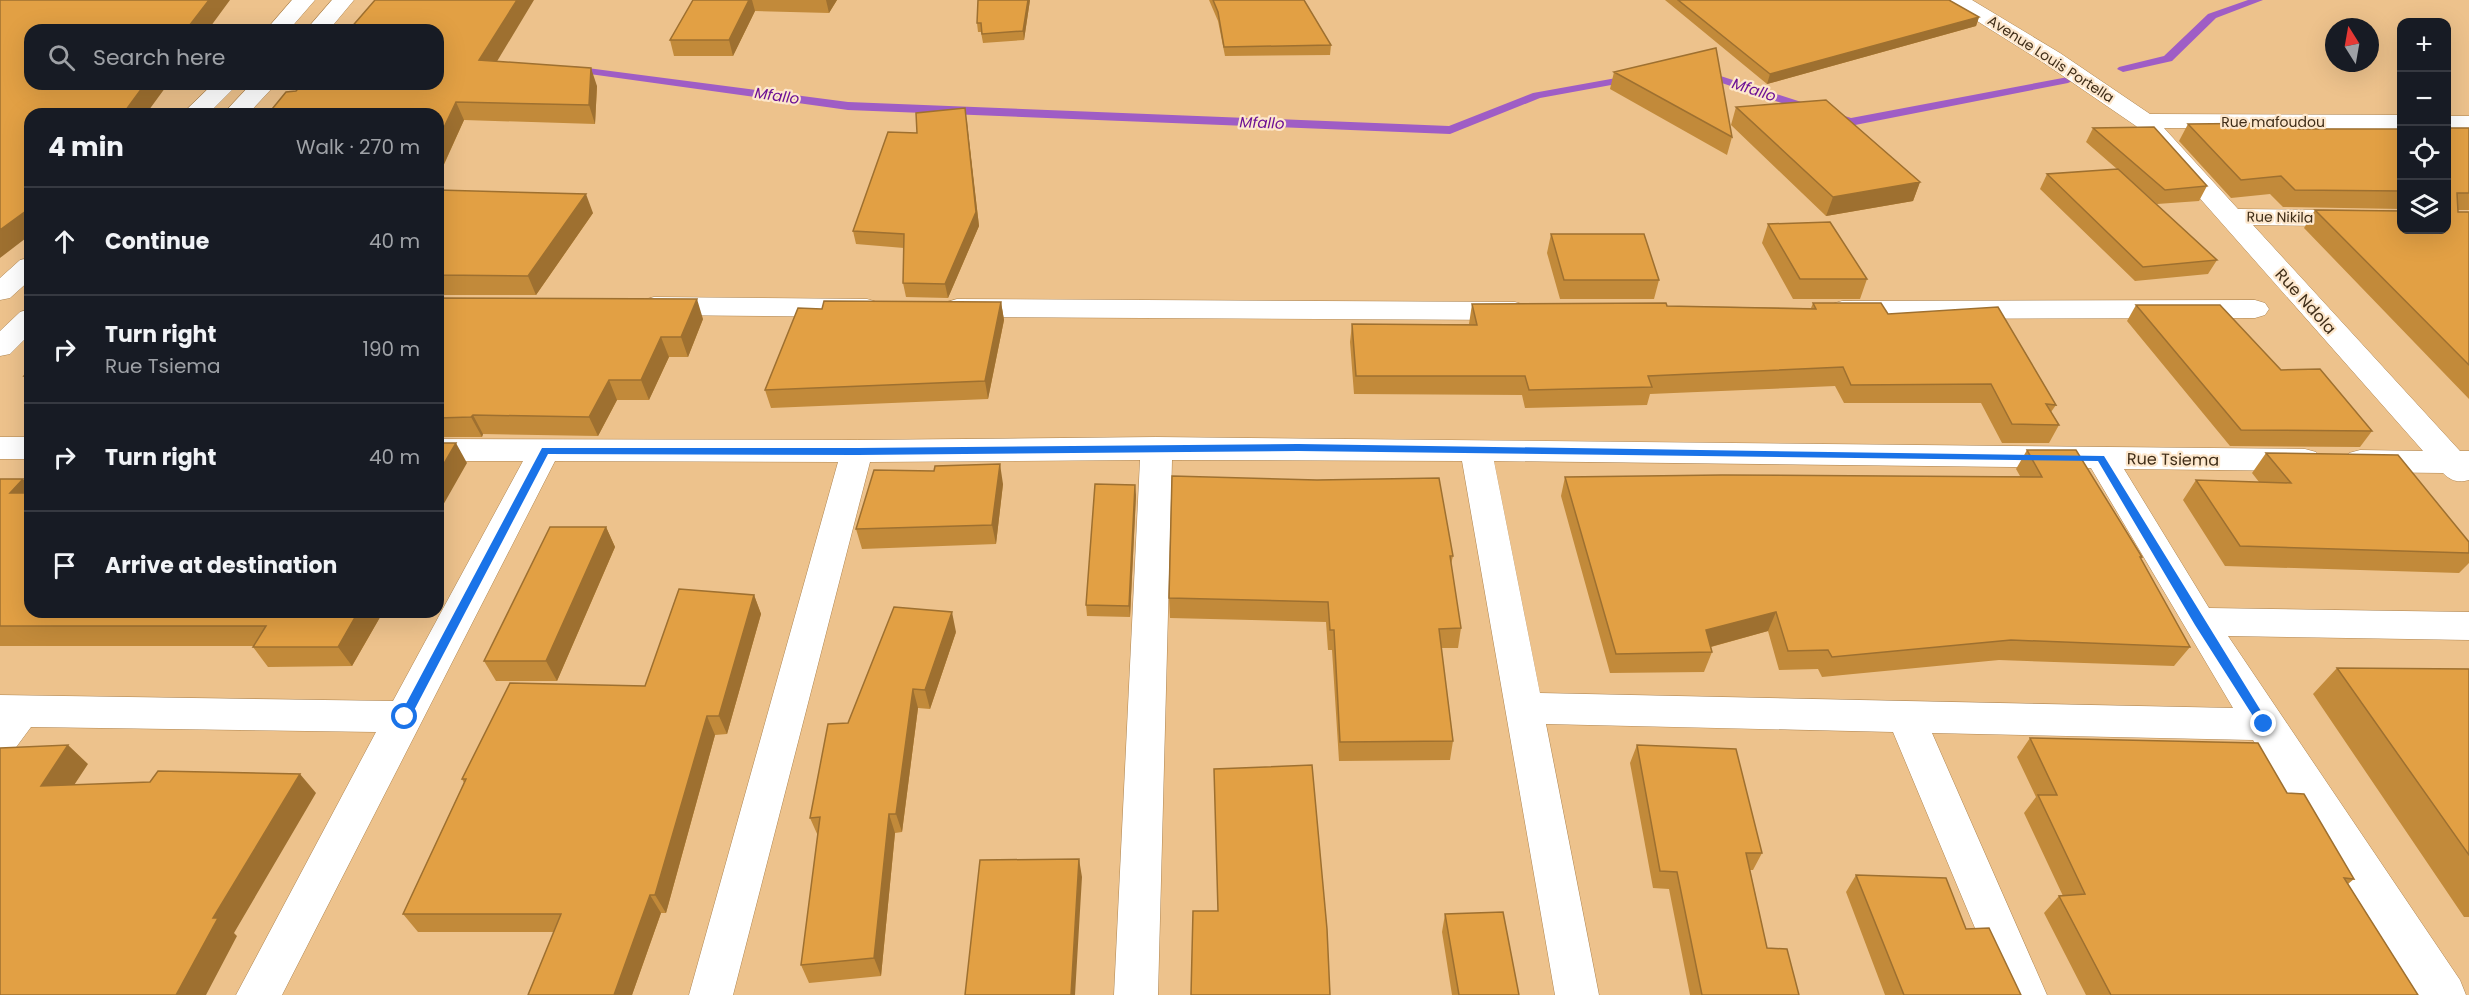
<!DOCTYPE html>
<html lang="en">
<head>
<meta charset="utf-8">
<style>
	body { margin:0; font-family:Poppins,sans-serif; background:#20242c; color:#f1f3f6 }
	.controls { position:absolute; right:18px; top:18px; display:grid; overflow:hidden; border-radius:12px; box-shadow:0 6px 24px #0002 }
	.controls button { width:54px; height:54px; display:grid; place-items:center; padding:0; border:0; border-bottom:2px solid #363941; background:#171b24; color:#f1f3f6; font:30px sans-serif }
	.compass { position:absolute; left:2325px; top:18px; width:54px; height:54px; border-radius:50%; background:#171b24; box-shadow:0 6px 24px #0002; rotate:349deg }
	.stop { position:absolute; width:18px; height:18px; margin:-14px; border:4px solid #1a73e8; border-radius:50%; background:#fff }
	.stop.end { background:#1a73e8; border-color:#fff; box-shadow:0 2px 6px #0008 }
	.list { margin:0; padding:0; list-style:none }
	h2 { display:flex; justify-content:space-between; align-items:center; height:78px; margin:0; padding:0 24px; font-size:26px }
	h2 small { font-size:20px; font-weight:400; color:#9ea1a6 }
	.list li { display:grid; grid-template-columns:39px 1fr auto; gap:18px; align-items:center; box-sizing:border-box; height:108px; padding:0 24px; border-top:2px solid #363941 }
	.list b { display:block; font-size:22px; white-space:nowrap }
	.list p { margin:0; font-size:20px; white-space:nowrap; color:#9ea1a6 }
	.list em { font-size:20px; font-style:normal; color:#9ea1a6 }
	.icon { flex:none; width:33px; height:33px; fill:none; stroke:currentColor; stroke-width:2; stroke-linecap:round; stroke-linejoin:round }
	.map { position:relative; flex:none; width:2469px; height:995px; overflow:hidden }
	.search { position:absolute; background:#171b24; box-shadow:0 6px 24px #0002; left:24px; top:24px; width:420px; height:66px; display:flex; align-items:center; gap:15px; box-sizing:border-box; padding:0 21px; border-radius:18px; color:#9ea1a6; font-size:22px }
	.panel { position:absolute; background:#171b24; box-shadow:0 6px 24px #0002; left:24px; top:108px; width:420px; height:510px; border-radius:18px }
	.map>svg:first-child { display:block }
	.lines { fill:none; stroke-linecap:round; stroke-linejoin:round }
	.stream { fill:#9f5dc5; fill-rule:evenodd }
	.street-casing { stroke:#ad8450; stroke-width:1 }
	.secondary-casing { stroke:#ad8450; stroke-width:1 }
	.street { fill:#fff; fill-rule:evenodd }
	.secondary { fill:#fff; fill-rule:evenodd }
	.wall { fill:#c28a3a }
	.shaded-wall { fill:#9e7030 }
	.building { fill:#e2a044; stroke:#9e7030; stroke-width:1.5 }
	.route { fill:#1a73e8 }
	.labels { text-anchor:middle; stroke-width:4.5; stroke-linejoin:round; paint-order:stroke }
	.far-street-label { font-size:14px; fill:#3f2d18; stroke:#fde7cc }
	.far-water-label { font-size:15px; font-style:italic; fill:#6d1195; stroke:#fde7cc }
	.street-label { font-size:16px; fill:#3f2d18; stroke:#fde7cc }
</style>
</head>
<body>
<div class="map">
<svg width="2469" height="995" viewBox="0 0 2469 995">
	<rect width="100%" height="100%" fill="#edc28c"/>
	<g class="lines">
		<path class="stream" d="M 2248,0 L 2263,0 L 2216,18 L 2172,61 L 2123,72 L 2117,69 L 2119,67 L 2164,56 L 2208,14 Z
			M 572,66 L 848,102 L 1449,126 L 1533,93 L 1633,75 L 1639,78 L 1633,81 L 1540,98 L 1450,134 L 848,110 L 568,71 L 566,69 Z
			M 1702,70 L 1851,118 L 2068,77 L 2074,80 L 2068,83 L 1850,126 L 1698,75 L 1698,71 Z"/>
		<defs>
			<path id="street" d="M 1946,0 L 1972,0 L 2060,53 L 2150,114 L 2402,115 L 2402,129 L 2164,128 L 2238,209 L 2402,211 L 2402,227 L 2253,225 L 2460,451 L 2469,451 L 2469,480 C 2458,483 2451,481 2443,473 L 2360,472 L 2349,469 L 2344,461 L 2349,453 L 2360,450 L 2423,451 L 2136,126 L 2044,63 L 1950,4 Z
				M 2446,116 L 2469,116 L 2469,130 L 2446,130 Z
				M 654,297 L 867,299 L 877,302 L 881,308 L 877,314 L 867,317 L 654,315 L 644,312 L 640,306 L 644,300 Z
				M 957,299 L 1515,302 L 1525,305 L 1529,311 L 1525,317 L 1515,320 L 957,317 L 947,314 L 943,308 L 947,302 Z
				M 2255,300 L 2265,303 L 2269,309 L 2265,315 L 2255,318 L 1842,319 L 1832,316 L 1828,310 L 1832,304 L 1842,301 Z
				M 0,437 L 30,437 L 30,459 L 0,459 Z
				M 1156,437 L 2305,449 L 2316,452 L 2321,460 L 2316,468 L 2305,471 L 2124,469 L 2209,608 L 2469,612 L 2469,640 L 2228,636 L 2460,980 L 2466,995 L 2418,995 L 2253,740 L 1932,733 L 2047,995 L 2003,995 L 1893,732 L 1546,724 L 1599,995 L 1555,995 L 1462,461 L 1172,460 L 1158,995 L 1114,995 L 1140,460 L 870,462 L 733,995 L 689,995 L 838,462 L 555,461 L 282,995 L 236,995 L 376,732 L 31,727 L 14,750 L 0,755 L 0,695 L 393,701 L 523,461 L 438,461 L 438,439 L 857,440 ZM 1494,461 L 2091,468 L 2233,708 L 1540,693 Z"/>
			<path id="secondary" d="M 292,0 L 315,0 L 289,30 L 266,30 Z
				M 332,0 L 354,0 L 329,30 L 306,30 Z
				M 213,84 L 238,84 L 208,114 L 182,114 Z
				M 251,84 L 276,84 L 248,114 L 223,114 Z
				M 30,258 L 30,280 L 10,298 L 0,300 L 0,278 L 20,260 Z
				M 30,309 L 30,334 L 10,354 L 0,356 L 0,331 L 20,312 Z"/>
		</defs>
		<use href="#street" class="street-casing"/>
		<use href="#secondary" class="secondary-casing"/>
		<use href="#street" class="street"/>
		<use href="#secondary" class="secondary"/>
	</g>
	<path class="wall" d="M 693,0 L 837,0 L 829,13 L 755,11 L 733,56 L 674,56 L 670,40 Z
		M 1030,0 L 1024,40 L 983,43 L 981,32 L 978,32 L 977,23 Z
		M 1209,0 L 1304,0 L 1331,45 L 1330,55 L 1225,56 L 1218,21 Z
		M 1665,0 L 1949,0 L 1979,17 L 1976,26 L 1767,84 Z
		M 497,61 L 597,86 L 595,124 L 464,120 L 438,178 L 438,114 Z
		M 1614,72 L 1732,137 L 1727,155 L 1610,89 Z
		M 1736,107 L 1920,182 L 1913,201 L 1826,216 L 1731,125 Z
		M 967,121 L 979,226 L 948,298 L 906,297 L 903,283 L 904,248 L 856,244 L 853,231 L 917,133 Z
		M 2188,124 L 2298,129 L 2402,129 L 2402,209 L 2283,207 L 2270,194 L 2231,198 L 2179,141 Z
		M 2093,128 L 2207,186 L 2199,201 L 2157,204 L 2131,181 L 2217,260 L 2208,274 L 2135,281 L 2040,189 L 2047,174 L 2117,169 L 2086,142 Z
		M 2469,128 L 2469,210 L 2458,210 L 2458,212 L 2469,212 L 2469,399 L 2304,228 L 2315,210 L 2446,230 Z
		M 438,190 L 593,213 L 536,295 L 438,295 Z
		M 1768,224 L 1867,279 L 1860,299 L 1793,299 L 1762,243 Z
		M 1551,234 L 1659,280 L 1654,299 L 1560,299 L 1547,253 Z
		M 438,298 L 703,319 L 688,357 L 669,357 L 649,400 L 617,400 L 598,436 L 483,434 L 482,437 L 438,437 Z
		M 1001,302 L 1004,320 L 988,399 L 771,408 L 765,390 L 822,309 Z
		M 1813,303 L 1888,314 L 2056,405 L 2051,412 L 2059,425 L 2049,443 L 2002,443 L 1981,403 L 1844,403 L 1835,386 L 1650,394 L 1647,405 L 1525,408 L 1522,395 L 1354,394 L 1350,342 L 1352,324 L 1469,324 L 1472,304 L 1667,306 L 1811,308 Z
		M 2136,305 L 2281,370 L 2372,431 L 2360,447 L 2230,446 L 2127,321 Z
		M 30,369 L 30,383 L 24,376 Z
		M 2027,450 L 2142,557 L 2141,559 L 2190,647 L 2174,666 L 1999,660 L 1822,677 L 1818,669 L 1779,670 L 1768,631 L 1711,647 L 1712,652 L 1704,672 L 1610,673 L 1561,496 L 1565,477 L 2020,476 L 2016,469 Z
		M 2266,453 L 2469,542 L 2469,563 L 2459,573 L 2225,566 L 2183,500 L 2196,480 L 2259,482 L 2252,473 Z
		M 934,471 L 1003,484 L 996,544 L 862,549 L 856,529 Z
		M 0,479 L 30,612 L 383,612 L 352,666 L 268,667 L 253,647 L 254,646 L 0,646 Z
		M 1136,495 L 1130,617 L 1087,616 L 1086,605 Z
		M 606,527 L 615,547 L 557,681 L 496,681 L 484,661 Z
		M 1453,556 L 1451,564 L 1461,628 L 1458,648 L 1441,648 L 1453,741 L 1450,760 L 1339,761 L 1332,650 L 1328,650 L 1326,622 L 1170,618 L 1169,598 Z
		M 754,595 L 761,614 L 727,734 L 715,735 L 666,913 L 661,913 L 632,995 L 528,995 L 554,932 L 418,932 L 403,914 L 464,783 L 462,779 L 645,686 Z
		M 956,632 L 930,709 L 918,708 L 902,832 L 895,833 L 881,976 L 809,983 L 801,965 L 818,836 L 810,818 Z
		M 2337,668 L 2469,669 L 2469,917 L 2464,917 L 2313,694 Z
		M 2030,738 L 2287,793 L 2354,879 L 2348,884 L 2418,995 L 2086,995 L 2044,913 L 2059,896 L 2063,896 L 2024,813 L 2036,797 L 2017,757 Z
		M 1637,745 L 1762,853 L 1753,870 L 1750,870 L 1767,948 L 1799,995 L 1690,995 L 1669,889 L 1653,888 L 1630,763 Z
		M 1856,875 L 1966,929 L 2021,995 L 1885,995 L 1846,892 Z
		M 1445,914 L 1519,995 L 1452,995 L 1442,932 Z"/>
	<path class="shaded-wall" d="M 209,0 L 230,0 L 208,30 L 186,30 Z
		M 517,0 L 534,0 L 487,78 L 479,60 Z
		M 749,0 L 752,0 L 755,11 L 733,56 L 729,40 Z
		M 826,0 L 837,0 L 829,13 Z
		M 1028,0 L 1030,0 L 1024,40 L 1023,31 Z
		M 1979,17 L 1976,26 L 1767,84 L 1770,74 Z
		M 591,68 L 597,86 L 595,124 L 589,105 Z
		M 145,84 L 168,84 L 146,114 L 123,114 Z
		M 456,102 L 464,120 L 438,177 L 438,140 Z
		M 965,108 L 979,226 L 948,298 L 945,284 Z
		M 1920,182 L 1913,201 L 1826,216 L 1833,197 Z
		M 586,194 L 593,213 L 536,295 L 528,276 Z
		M 30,208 L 30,235 L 0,258 L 0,230 Z
		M 697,299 L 703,319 L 688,357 L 681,337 Z
		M 1001,302 L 1004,320 L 988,399 L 985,381 Z
		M 661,337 L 669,357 L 649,400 L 641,380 Z
		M 609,380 L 617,400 L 598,436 L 589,417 Z
		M 473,415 L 483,434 L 482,437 L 471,417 Z
		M 456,443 L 467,463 L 438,514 L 438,474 Z
		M 1000,464 L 1003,484 L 996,544 L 992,525 Z
		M 23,479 L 30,487 L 30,510 L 10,493 Z
		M 1135,485 L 1136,495 L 1130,617 L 1129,606 Z
		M 606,527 L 615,547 L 557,681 L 546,661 Z
		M 754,595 L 761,614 L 727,734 L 719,716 Z
		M 358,612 L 383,612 L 352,666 L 338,647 Z
		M 952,612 L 956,632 L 930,709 L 925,690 Z
		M 1776,612 L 1768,631 L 1699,650 L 1706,630 Z
		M 913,689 L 918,708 L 902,832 L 896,814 Z
		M 707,716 L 715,735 L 666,913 L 655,895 Z
		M 68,745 L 88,764 L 61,805 L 41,786 Z
		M 300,774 L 316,793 L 234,933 L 237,936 L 206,995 L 176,995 L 213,918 Z
		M 889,814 L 895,833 L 881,976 L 874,958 Z
		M 1079,859 L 1082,877 L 1075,995 L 1071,995 Z
		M 650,895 L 661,913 L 632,995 L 614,995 Z"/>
	<path class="building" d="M 0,0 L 209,0 L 186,30 L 30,30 L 30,84 L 145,84 L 123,114 L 30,114 L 30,208 L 0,230 Z
		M 375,0 L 517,0 L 479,60 L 591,68 L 589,105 L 456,102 L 438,140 L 438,114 L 268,114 L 286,92 L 296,91 L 302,84 L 438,84 L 438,30 L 349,30 Z
		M 693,0 L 749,0 L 729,40 L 670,40 Z
		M 978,0 L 1028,0 L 1023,31 L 982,34 L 981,23 L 977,23 Z
		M 1213,0 L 1304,0 L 1331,45 L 1224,47 L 1218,12 Z
		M 1678,0 L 1949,0 L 1979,17 L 1770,74 Z
		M 1716,48 L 1732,137 L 1614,72 Z
		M 1826,100 L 1920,182 L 1833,197 L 1736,107 Z
		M 965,108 L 976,212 L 945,284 L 903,283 L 904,234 L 853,231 L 888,132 L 917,133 L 916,113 Z
		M 2291,123 L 2298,129 L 2402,129 L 2402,191 L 2295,190 L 2281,176 L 2241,180 L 2188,124 Z
		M 2154,127 L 2207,186 L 2165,190 L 2093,128 Z
		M 2446,128 L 2469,128 L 2469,193 L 2457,193 L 2458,212 L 2469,212 L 2469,365 L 2315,210 L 2402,211 L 2402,230 L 2446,230 Z
		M 2118,169 L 2217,260 L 2143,267 L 2047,174 Z
		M 438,190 L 586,194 L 528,276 L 438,275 Z
		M 1830,222 L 1867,279 L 1800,279 L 1768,224 Z
		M 1551,234 L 1644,234 L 1659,280 L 1564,280 Z
		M 438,298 L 697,299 L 681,337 L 661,337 L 641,380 L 609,380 L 589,417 L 473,415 L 471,417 L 438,418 Z
		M 824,301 L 1001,302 L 985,381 L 765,390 L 798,308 L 822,309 Z
		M 1666,303 L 1667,306 L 1816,309 L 1813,303 L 1881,303 L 1888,314 L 1998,307 L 2056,405 L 2046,404 L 2059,425 L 2012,424 L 1991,384 L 1851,385 L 1843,367 L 1648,376 L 1652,387 L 1529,390 L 1525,376 L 1356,376 L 1352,324 L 1477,325 L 1472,304 Z
		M 2136,305 L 2220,305 L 2281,370 L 2320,369 L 2372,431 L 2241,430 Z
		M 30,369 L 30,376 L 24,376 Z
		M 438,443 L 456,443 L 438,474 Z
		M 2027,450 L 2076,450 L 2142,557 L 2140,557 L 2190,647 L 2011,640 L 1832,657 L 1828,650 L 1788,651 L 1776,612 L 1706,630 L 1712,652 L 1616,654 L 1565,477 L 1722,475 L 2042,477 Z
		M 2266,453 L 2398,455 L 2469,542 L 2469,553 L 2240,546 L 2196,480 L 2291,483 Z
		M 1000,464 L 992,525 L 856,529 L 874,470 L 934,471 L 935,466 Z
		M 1172,476 L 1317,480 L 1439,478 L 1453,556 L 1450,556 L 1461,628 L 1439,629 L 1453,741 L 1340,742 L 1334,630 L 1330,630 L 1328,602 L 1169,598 Z
		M 0,479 L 23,479 L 10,493 L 30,493 L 30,612 L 358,612 L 338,647 L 253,647 L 266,626 L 0,626 Z
		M 1095,484 L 1135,485 L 1129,606 L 1086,605 Z
		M 550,527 L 606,527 L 546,661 L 484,661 Z
		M 679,589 L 754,595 L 719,716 L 707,716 L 655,895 L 650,895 L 614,995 L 528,995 L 561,914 L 403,914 L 466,779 L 462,779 L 510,683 L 645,686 Z
		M 894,607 L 952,612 L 925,690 L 913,689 L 896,814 L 889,814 L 874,958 L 801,965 L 820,817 L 810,818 L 828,724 L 848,723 Z
		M 2337,668 L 2469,669 L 2469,855 Z
		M 2030,738 L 2258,743 L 2287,793 L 2304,794 L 2354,879 L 2344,878 L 2418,995 L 2111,995 L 2059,896 L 2085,894 L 2038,795 L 2057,795 Z
		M 68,745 L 41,786 L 150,782 L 158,771 L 300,774 L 213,918 L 218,918 L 176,995 L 0,995 L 0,748 Z
		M 1637,745 L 1736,749 L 1762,853 L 1746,853 L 1767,948 L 1787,949 L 1799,995 L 1702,995 L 1677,872 L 1660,871 Z
		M 1312,765 L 1327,929 L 1330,995 L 1191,995 L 1193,911 L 1218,911 L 1214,769 Z
		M 1079,859 L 1071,995 L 965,995 L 980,860 Z
		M 1856,875 L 1946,878 L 1966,929 L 1989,928 L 2021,995 L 1904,995 Z
		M 1503,912 L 1519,995 L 1459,995 L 1445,914 Z"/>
	<path class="route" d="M 1298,444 L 2104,456 L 2269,724 L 2264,729 L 2260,727 L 2195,625 L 2098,461 L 1298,451 L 857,455 L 548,454 L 409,720 L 405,721 L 399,717 L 542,448 L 857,448 Z"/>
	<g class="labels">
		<g class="far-street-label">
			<text transform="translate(2051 59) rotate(33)" y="5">Avenue Louis Portella</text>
			<text x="2273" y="127">Rue mafoudou</text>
			<text transform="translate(2280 217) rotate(1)" y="5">Rue Nikila</text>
		</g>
		<g class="far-water-label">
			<text transform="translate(1754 90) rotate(18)" y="5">Mfallo</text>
			<text transform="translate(777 96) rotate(8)" y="5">Mfallo</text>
			<text transform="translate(1262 123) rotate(2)" y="5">Mfallo</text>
		</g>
		<g class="street-label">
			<text transform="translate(2306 301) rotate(48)" y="6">Rue Ndola</text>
			<text transform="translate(2173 459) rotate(1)" y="6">Rue Tsiema</text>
		</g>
	</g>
</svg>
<div class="controls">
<button>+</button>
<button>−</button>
<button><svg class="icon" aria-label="locate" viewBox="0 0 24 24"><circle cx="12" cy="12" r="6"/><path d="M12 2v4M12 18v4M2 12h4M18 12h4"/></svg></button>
<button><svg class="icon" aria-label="layers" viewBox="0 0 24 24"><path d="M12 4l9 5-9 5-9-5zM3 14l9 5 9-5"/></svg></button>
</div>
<svg class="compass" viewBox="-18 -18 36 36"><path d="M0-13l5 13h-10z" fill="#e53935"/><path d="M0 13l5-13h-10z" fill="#9ea1a6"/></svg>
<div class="stop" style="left:405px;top:717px"></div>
<div class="stop end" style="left:2264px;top:724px"></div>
<div class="search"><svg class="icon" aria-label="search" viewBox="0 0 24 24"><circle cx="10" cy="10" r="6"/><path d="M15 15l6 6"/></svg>Search here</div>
<section class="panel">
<h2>4 min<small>Walk · 270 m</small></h2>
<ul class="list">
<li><svg class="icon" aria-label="ahead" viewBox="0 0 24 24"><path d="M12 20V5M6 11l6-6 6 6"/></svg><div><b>Continue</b></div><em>40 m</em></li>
<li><svg class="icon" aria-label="right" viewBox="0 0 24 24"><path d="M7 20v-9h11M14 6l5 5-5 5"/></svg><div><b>Turn right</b><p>Rue Tsiema</p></div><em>190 m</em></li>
<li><svg class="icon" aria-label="right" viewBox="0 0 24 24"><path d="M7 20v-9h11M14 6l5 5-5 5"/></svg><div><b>Turn right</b></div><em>40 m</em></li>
<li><svg class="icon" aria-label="arrive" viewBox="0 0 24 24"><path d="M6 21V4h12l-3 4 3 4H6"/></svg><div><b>Arrive at destination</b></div></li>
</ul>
</section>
</div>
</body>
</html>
